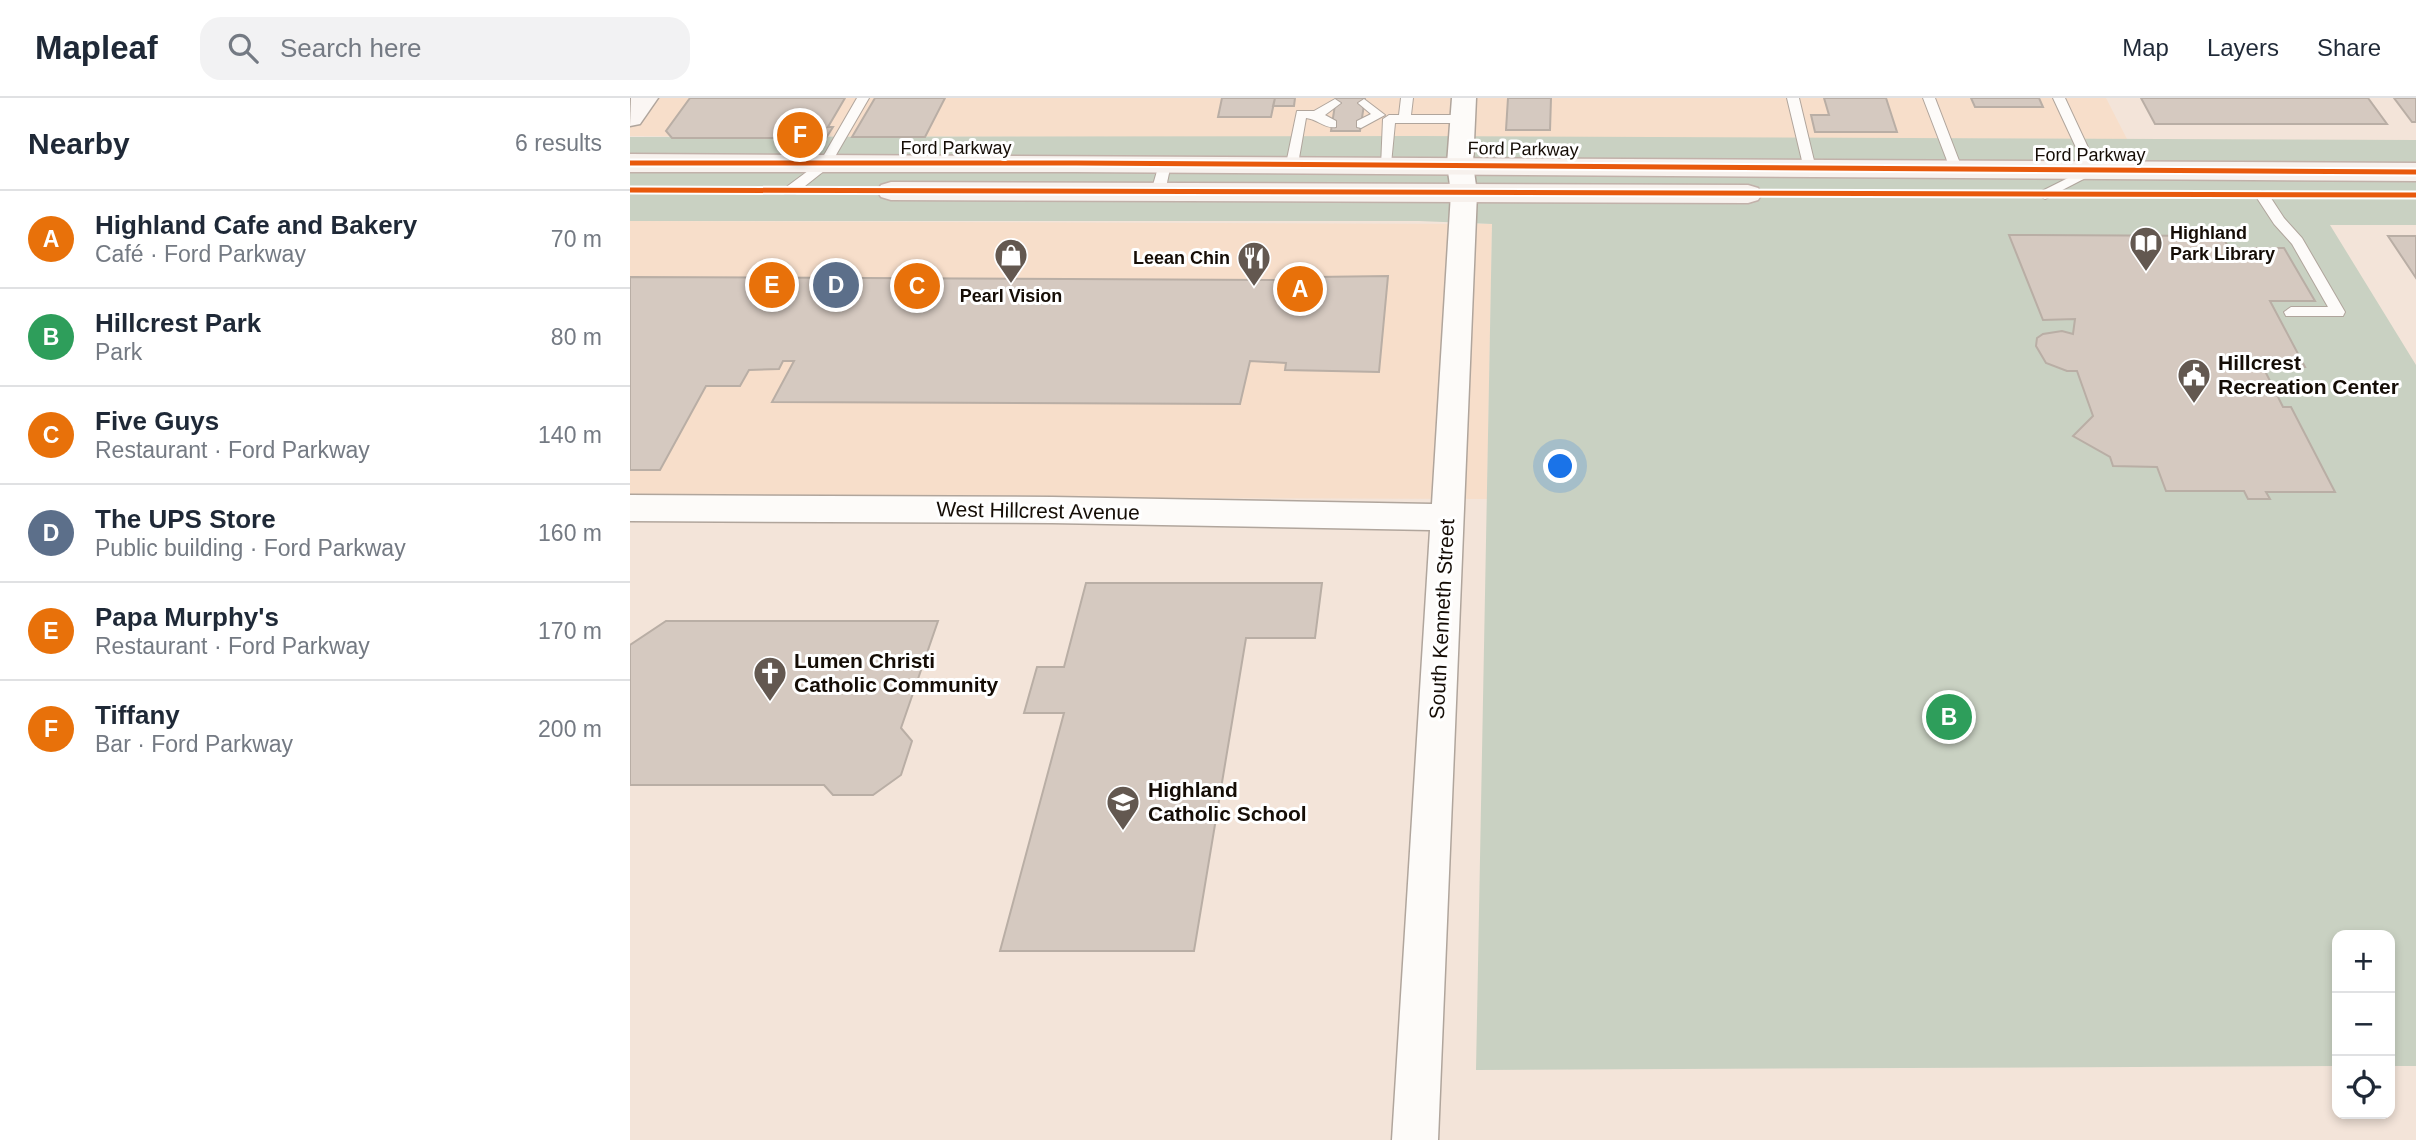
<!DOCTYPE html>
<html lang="en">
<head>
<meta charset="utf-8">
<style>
	body { margin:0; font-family:Helvetica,sans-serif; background:#f2f2f3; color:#1f2937 }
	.controls { position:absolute; right:21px; bottom:21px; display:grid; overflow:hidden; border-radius:14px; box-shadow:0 4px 10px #0003 }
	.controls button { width:63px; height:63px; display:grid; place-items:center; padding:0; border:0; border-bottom:2px solid #e0e1e3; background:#fff; color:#1f2937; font:35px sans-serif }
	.you { position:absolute; left:931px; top:369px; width:24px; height:24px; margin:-18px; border:5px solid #fff; border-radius:50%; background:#1a73e8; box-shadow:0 0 0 10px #1a73e833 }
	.badge { display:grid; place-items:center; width:46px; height:46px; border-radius:50%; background:#b45309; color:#fff; font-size:23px; font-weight:700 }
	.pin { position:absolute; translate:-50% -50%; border:4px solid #fff; box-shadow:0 2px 7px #0006 }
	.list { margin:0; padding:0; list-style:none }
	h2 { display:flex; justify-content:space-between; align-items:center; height:91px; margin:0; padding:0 28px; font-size:30px }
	h2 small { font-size:23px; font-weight:400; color:#747a83 }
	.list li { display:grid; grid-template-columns:46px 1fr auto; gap:21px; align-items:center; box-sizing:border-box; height:98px; padding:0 28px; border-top:2px solid #e0e1e3 }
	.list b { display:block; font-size:26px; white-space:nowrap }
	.list p { margin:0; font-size:23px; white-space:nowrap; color:#747a83 }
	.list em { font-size:23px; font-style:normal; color:#747a83 }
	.icon { flex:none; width:38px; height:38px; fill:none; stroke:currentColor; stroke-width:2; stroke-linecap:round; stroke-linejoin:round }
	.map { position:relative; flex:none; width:1786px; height:1042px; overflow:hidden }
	header { display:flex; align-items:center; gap:42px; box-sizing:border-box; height:98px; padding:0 35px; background:#fff; border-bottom:2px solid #e0e1e3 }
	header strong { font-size:33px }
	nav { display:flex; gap:38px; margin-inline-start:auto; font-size:24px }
	.search { width:490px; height:63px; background:#f2f2f3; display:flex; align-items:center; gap:18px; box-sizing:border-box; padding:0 24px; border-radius:21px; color:#747a83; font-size:26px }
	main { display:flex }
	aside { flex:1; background:#fff }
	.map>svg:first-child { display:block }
	.built { fill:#f7deca }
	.green { fill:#c9d1c2 }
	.building { fill:#d5c9c0; stroke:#b9aea5; stroke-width:2 }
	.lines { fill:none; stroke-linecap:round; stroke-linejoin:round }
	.lane-casing { stroke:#b0a59c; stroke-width:2 }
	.street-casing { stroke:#b0a59c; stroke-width:3 }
	.secondary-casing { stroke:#b0a59c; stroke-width:3 }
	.primary-casing { stroke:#c2b1aa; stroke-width:3 }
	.lane { fill:#fdfbf9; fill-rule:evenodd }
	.street { fill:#fdfbf9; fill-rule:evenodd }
	.secondary { fill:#fbf6f3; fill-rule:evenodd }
	.primary { fill:#f7f1ed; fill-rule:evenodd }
	.cycleway-casing { stroke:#fff; stroke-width:9 }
	.cycleway { stroke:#e8590c; stroke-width:5 }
	.labels { text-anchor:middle; stroke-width:6; stroke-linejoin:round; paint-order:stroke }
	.far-street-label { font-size:18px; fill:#150d06; stroke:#fff }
	.far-poi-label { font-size:18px; font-weight:bold; fill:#150d06; stroke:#fff; text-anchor:start }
	.poi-label { font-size:21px; font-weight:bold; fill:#150d06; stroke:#fff; text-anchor:start }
	.street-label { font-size:21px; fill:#150d06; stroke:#fff }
</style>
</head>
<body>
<header>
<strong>Mapleaf</strong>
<div class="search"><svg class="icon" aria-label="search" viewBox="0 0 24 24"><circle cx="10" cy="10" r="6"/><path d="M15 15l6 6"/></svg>Search here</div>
<nav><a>Map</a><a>Layers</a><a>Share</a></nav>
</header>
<main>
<aside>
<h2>Nearby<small>6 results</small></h2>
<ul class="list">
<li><span class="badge" style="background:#e8710a">A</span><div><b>Highland Cafe and Bakery</b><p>Café · Ford Parkway</p></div><em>70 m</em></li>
<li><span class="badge" style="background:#2e9e5b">B</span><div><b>Hillcrest Park</b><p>Park</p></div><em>80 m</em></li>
<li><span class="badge" style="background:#e8710a">C</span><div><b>Five Guys</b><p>Restaurant · Ford Parkway</p></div><em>140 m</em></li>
<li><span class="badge" style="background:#5c6f8a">D</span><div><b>The UPS Store</b><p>Public building · Ford Parkway</p></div><em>160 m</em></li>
<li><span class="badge" style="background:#e8710a">E</span><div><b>Papa Murphy's</b><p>Restaurant · Ford Parkway</p></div><em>170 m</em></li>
<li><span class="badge" style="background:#e8710a">F</span><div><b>Tiffany</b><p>Bar · Ford Parkway</p></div><em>200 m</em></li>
</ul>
</aside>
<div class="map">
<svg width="1786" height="1042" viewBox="0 0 1786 1042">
	<rect width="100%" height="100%" fill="#f3e4d9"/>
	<path class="built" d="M 0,0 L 1476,0 L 1497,41 L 0,38 Z
		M 0,123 L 862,126 L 857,401 L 0,398 Z"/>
	<path class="green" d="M 789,38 L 1786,42 L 1786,127 L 1700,127 L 1786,267 L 1786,968 L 1760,968 L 1760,837 L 1707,837 L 1707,968 L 846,972 L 862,126 L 789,123 L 0,123 L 0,39 Z"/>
	<path class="building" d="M 60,0 L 215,0 L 198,29 L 203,29 L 196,40 L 42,40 L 36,33 Z
		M 245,0 L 315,0 L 295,39 L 222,39 Z
		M 592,0 L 645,0 L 641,19 L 588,19 Z
		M 645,0 L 665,0 L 664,8 L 643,8 Z
		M 706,0 L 735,0 L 730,33 L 701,33 Z
		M 878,0 L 921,0 L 920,32 L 876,32 Z
		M 1194,0 L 1256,0 L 1267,34 L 1185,34 L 1181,17 L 1199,17 Z
		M 1341,0 L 1409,0 L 1413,9 L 1345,9 Z
		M 1511,0 L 1738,0 L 1757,26 L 1525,26 Z
		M 1764,0 L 1786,0 L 1786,24 L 1782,24 Z
		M 1379,137 L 1592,138 L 1599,150 L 1654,150 L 1685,203 L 1640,203 L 1675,269 L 1633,269 L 1653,309 L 1661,309 L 1705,394 L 1636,394 L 1640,401 L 1618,401 L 1614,393 L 1536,393 L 1527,369 L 1483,368 L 1480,359 L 1443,338 L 1463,318 L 1447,273 L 1437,273 L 1416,265 L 1406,248 L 1407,240 L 1413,236 L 1432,233 L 1443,236 L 1445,221 L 1413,222 Z
		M 1758,138 L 1786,138 L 1786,180 Z
		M 758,178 L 749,274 L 655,272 L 656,265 L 620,263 L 610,306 L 142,304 L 164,263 L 153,263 L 149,271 L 119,272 L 110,288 L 76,288 L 30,372 L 0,372 L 0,179 L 665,182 L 684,179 Z
		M 456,485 L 692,485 L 685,540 L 616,540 L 564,853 L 370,853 L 434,615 L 394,615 L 407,569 L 434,569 Z
		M 36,523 L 308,523 L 271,630 L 282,643 L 271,677 L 243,697 L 203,697 L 194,687 L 0,687 L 0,547 Z"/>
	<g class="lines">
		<defs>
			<path id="lane" d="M 227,0 L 239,0 L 199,69 L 165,96 L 155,96 L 155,90 L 190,64 Z
				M 771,0 L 783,0 L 781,17 L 833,17 L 839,21 L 833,25 L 765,25 L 761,66 L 759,69 L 751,69 L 753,21 L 759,17 L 769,17 Z
				M 1157,0 L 1169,0 L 1186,71 L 1185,74 L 1175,74 L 1174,71 Z
				M 1293,0 L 1305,0 L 1333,73 L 1332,76 L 1322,76 L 1321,73 Z
				M 1423,0 L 1435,0 L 1469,73 L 1415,101 L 1408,97 L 1410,94 L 1456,71 Z
				M 705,1 L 711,5 L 695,17 L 706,23 L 706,29 C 695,31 687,21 676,20 L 668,66 L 666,69 L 658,69 L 656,66 L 667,13 L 684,13 Z
				M 734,1 L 755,17 L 731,30 L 727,29 L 727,23 L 741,16 L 728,5 Z
				M 535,62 L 541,66 L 535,94 L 528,98 L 521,94 L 529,66 Z
				M 1632,93 L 1637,94 L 1654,120 L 1672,140 L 1715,214 L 1713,218 L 1656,218 L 1654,214 L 1661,209 L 1698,209 L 1662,146 L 1644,126 L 1625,97 Z"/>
			<path id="street" d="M 822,0 L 846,0 L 843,66 L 847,95 L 808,1042 L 762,1042 L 800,432 L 422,425 L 0,423 L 0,397 L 422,399 L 802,406 L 821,95 L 817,66 Z"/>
			<path id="secondary" d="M 1,0 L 28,0 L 10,26 L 0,28 Z"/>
			<path id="primary" d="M 0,56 L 1786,65 L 1786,83 L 446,74 L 0,74 Z
				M 261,84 L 1118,87 L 1128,90 L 1132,96 L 1128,102 L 1118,105 L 261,102 L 251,99 L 247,93 L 251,87 Z"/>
		</defs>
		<use href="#lane" class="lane-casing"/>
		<use href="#street" class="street-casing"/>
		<use href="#secondary" class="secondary-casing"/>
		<use href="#primary" class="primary-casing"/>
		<use href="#lane" class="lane"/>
		<use href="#street" class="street"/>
		<use href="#secondary" class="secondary"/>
		<use href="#primary" class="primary"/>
		<defs>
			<path id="cycleway" d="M 0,65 L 446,65 L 1786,74
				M 0,92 L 1786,97"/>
		</defs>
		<use href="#cycleway" class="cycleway-casing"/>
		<use href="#cycleway" class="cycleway"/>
	</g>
	<defs>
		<symbol id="library-pin" viewBox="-11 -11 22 30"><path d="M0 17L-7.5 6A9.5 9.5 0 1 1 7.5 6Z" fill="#635850" stroke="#fff"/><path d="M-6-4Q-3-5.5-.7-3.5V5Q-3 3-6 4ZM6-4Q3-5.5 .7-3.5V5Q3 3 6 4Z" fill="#fff"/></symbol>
		<symbol id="shop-pin" viewBox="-11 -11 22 30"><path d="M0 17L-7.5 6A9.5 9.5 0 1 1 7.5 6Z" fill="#635850" stroke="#fff"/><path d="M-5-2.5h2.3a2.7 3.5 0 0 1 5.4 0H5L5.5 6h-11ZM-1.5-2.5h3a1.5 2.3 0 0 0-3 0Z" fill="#fff"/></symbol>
		<symbol id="restaurant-pin" viewBox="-11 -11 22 30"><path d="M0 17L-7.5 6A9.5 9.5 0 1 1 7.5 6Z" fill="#635850" stroke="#fff"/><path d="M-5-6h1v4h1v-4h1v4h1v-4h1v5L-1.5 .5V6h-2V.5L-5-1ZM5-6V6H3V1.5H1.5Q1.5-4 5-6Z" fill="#fff"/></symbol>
		<symbol id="civic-pin" viewBox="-11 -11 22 30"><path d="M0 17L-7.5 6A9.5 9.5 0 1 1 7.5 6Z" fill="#635850" stroke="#fff"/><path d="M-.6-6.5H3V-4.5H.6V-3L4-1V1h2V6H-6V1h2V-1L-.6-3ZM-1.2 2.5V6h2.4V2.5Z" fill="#fff"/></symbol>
		<symbol id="church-pin" viewBox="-11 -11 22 30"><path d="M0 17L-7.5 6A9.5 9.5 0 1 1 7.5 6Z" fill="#635850" stroke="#fff"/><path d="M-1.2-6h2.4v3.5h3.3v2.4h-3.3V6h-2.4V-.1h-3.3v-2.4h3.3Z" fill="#fff"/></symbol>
		<symbol id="school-pin" viewBox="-11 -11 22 30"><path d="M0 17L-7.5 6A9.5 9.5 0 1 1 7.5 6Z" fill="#635850" stroke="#fff"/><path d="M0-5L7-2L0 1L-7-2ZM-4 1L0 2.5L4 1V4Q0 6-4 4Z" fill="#fff"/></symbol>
	</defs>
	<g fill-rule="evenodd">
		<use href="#library-pin" x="1497" y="126" width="38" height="52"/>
		<use href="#shop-pin" x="362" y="138" width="38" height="52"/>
		<use href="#restaurant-pin" x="605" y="141" width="38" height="52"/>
		<use href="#civic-pin" x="1545" y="258" width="38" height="52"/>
		<use href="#church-pin" x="121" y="556" width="38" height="52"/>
		<use href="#school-pin" x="474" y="685" width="38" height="52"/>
	</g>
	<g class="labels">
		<g class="far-street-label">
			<text x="326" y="56">Ford Parkway</text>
			<text transform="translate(893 51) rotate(1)" y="6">Ford Parkway</text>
			<text x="1460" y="63">Ford Parkway</text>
		</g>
		<g class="far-poi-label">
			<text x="1540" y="141">Highland<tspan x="1540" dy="21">Park Library</tspan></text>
			<text x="600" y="166" text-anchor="end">Leean Chin</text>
			<text x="381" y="204" text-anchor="middle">Pearl Vision</text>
		</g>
		<g class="poi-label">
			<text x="1588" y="272">Hillcrest<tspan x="1588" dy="24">Recreation Center</tspan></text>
			<text x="164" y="570">Lumen Christi<tspan x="164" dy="24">Catholic Community</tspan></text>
			<text x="518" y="699">Highland<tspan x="518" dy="24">Catholic School</tspan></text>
		</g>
		<g class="street-label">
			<text transform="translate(408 413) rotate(1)" y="7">West Hillcrest Avenue</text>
			<text transform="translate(812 521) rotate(-87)" y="7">South Kenneth Street</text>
		</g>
	</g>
</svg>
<div class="controls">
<button>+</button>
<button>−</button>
<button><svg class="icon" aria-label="locate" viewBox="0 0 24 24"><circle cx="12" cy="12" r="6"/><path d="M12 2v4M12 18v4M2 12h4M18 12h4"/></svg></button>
</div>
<div class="you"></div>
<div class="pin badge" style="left:670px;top:191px;background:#e8710a">A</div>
<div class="pin badge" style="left:1319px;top:619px;background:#2e9e5b">B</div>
<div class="pin badge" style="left:287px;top:188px;background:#e8710a">C</div>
<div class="pin badge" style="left:206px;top:187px;background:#5c6f8a">D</div>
<div class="pin badge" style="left:142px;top:187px;background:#e8710a">E</div>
<div class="pin badge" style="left:170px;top:37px;background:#e8710a">F</div>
</div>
</main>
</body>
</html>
